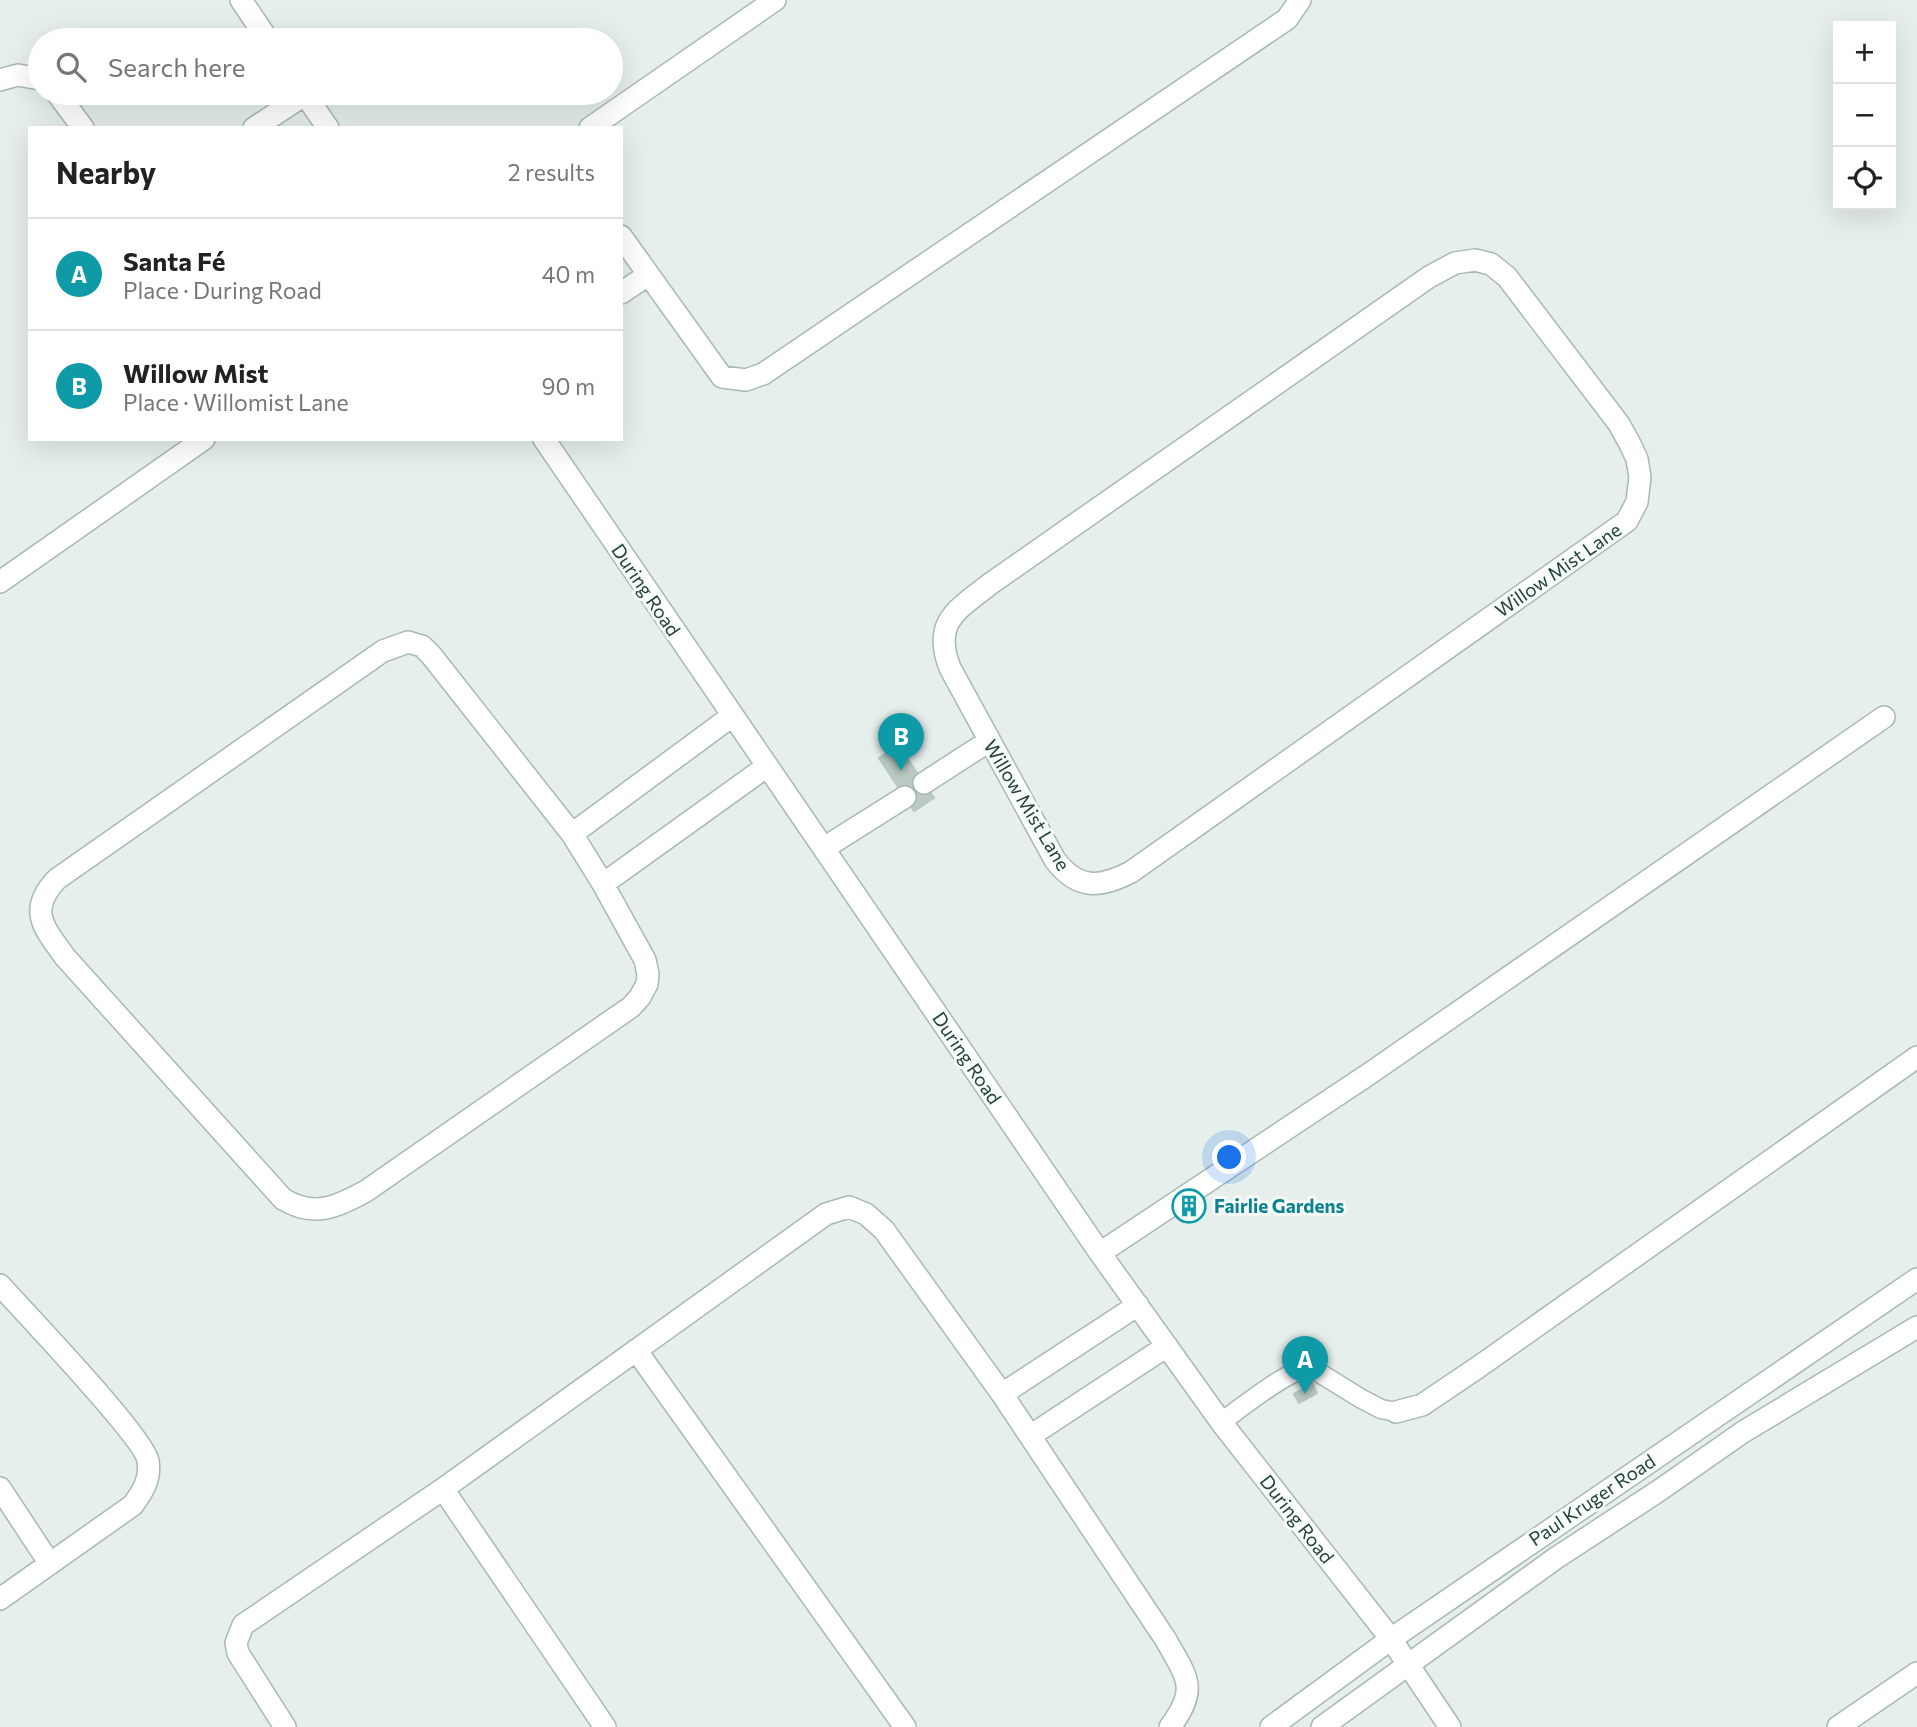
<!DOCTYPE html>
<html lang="en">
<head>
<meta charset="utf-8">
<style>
	body { margin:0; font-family:Commissioner,sans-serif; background:#f2f2f2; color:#222 }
	.controls { position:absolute; right:21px; top:21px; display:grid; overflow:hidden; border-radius:0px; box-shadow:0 7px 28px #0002 }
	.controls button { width:63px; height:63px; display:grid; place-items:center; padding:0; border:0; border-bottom:2px solid #e0e0e0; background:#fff; color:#222; font:35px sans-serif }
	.you { position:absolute; left:1230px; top:1158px; width:24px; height:24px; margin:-18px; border:5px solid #fff; border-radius:50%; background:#1a73e8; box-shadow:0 0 0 10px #1a73e833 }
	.badge { display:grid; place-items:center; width:46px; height:46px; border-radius:50%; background:#7c3aed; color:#fff; font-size:23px; font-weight:700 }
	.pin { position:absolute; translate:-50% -58px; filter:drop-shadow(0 2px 4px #0008) }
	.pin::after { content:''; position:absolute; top:37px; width:24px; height:21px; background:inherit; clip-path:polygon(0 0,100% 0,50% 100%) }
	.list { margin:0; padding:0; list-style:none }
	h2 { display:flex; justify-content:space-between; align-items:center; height:91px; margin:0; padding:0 28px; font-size:30px }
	h2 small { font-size:23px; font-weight:400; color:#767676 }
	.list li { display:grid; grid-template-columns:46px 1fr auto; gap:21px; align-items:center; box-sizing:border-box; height:112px; padding:0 28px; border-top:2px solid #e0e0e0 }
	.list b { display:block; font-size:26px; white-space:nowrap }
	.list p { margin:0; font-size:23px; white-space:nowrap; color:#767676 }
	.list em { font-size:23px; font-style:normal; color:#767676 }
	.icon { flex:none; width:38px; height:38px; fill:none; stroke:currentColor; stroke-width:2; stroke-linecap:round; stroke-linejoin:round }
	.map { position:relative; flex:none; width:1917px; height:1727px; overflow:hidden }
	.search { position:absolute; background:#fff; box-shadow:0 7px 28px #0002; left:28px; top:28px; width:595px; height:77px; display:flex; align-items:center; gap:18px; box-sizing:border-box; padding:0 24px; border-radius:38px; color:#767676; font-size:26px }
	.panel { position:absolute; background:#fff; box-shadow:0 7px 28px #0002; left:28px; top:126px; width:595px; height:315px; border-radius:0px }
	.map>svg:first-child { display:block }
	.building { fill:#bbcac4; stroke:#b8c9c2; stroke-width:2 }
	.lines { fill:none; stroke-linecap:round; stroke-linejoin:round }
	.service-casing { stroke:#a8b8b2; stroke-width:21 }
	.minor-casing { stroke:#a8b8b2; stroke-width:24 }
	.tertiary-casing { stroke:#a8b8b2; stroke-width:24 }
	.service { stroke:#fff; stroke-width:18 }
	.minor { stroke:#fff; stroke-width:21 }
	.tertiary { stroke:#fff; stroke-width:21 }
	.labels { text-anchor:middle; stroke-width:6; stroke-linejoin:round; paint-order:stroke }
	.street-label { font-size:19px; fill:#24423a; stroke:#f7fbf9 }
	.culture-label { font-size:19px; font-weight:bold; fill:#0d838f; stroke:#f7fbf9; text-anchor:start }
</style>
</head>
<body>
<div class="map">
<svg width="1917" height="1727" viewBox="0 0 1917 1727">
	<rect width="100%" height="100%" fill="#e6efeb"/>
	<path class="building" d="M 898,745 L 934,798 L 914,811 L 879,758 Z
		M 1197,1193 L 1203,1203 L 1181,1218 L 1175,1209 Z
		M 1312,1383 L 1317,1393 L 1299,1403 L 1294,1394 Z"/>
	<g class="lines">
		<defs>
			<path id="service" d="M 1221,1422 C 1239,1410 1287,1370 1307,1369 C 1308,1369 1316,1371 1318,1372 L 1360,1398 L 1381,1409 L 1396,1412"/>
			<path id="minor" d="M 241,0 L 268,40
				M 0,80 L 18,75 L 40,79
				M 57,93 L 83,128
				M 304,93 L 328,128
				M 254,128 L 306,94
				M 590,128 L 775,0
				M 621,236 L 722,377 L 746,380 L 763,374 L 1287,19 L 1300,0
				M 1475,260 L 1491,264 L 1507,277 L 1619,424 L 1630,444 L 1637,459 L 1640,477 L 1637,502 L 1627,521 L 1131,872 C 1100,888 1078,890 1055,860 L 950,668 C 932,622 957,610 990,584 L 1429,277 L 1455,263 Z
				M 621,293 L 648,275
				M 544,439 L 1100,1253 L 1221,1422 L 1391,1639 L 1450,1727
				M 0,582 L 204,439
				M 408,642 L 422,646 L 431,655 L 572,834 L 603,884 L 645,960 L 648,974 L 647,984 L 640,997 L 631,1007 L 366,1191 C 337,1207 314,1218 283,1199 L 65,957 C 44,928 27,910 57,879 L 383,651 Z
				M 924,783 L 989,741
				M 572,834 L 732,716
				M 824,848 L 905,797
				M 603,884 L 766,767
				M 1100,1253 L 1369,1074 L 1884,717
				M 0,1285 C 23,1311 145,1438 148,1461 C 151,1479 143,1491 133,1505 L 0,1599
				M 636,1350 L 905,1727
				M 1002,1394 L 1138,1305
				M 1396,1412 L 1422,1405 L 1477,1368 L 1917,1057
				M 1030,1436 L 1167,1346
				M 0,1488 L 50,1564
				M 443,1489 L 605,1727
				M 285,1727 L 238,1653 L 236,1643 L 243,1625 L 443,1489 L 826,1214 L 849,1207 L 866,1214 L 884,1230 L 1002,1394 L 1166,1640 C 1187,1678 1199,1688 1170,1727
				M 1838,1727 L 1917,1673"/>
			<path id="tertiary" d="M 1271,1727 L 1391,1639 L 1917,1279
				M 1322,1727 L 1556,1558 L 1657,1492 L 1743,1432 L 1917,1327"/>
		</defs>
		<use href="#service" class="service-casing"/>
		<use href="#minor" class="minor-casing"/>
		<use href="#tertiary" class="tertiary-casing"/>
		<use href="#service" class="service"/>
		<use href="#minor" class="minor"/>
		<use href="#tertiary" class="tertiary"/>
	</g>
	<defs>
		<symbol id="building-ring" viewBox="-11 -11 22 22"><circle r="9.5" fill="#f7fbf9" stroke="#0f9aa8" stroke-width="1.5"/><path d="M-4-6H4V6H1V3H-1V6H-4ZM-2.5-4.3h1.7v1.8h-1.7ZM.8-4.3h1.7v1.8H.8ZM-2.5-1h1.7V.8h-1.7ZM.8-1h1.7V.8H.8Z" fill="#0f9aa8"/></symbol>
	</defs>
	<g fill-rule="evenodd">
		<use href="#building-ring" x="1170" y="1187" width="38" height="38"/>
	</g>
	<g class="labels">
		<g class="street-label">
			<text transform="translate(1558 570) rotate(-35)" y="7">Willow Mist Lane</text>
			<text transform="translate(646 590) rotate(56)" y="7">During Road</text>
			<text transform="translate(1027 805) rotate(59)" y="7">Willow Mist Lane</text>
			<text transform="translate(967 1058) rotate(56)" y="7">During Road</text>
			<text transform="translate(1592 1500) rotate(-34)" y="7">Paul Kruger Road</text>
			<text transform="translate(1297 1519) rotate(52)" y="7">During Road</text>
		</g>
		<g class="culture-label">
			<text x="1214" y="1213">Fairlie Gardens</text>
		</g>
	</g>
</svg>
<div class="controls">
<button>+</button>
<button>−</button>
<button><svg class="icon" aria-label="locate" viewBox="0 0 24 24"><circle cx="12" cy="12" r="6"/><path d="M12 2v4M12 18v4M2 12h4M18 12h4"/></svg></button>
</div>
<div class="you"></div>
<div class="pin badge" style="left:1305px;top:1394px;background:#0f9aa8">A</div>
<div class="pin badge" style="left:901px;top:771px;background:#0f9aa8">B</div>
<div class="search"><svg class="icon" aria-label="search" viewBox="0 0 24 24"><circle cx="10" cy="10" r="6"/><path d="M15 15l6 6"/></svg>Search here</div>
<section class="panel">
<h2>Nearby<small>2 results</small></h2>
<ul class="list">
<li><span class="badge" style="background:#0f9aa8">A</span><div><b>Santa Fé</b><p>Place · During Road</p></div><em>40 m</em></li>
<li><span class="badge" style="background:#0f9aa8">B</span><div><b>Willow Mist</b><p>Place · Willomist Lane</p></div><em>90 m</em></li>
</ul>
</section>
</div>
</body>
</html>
